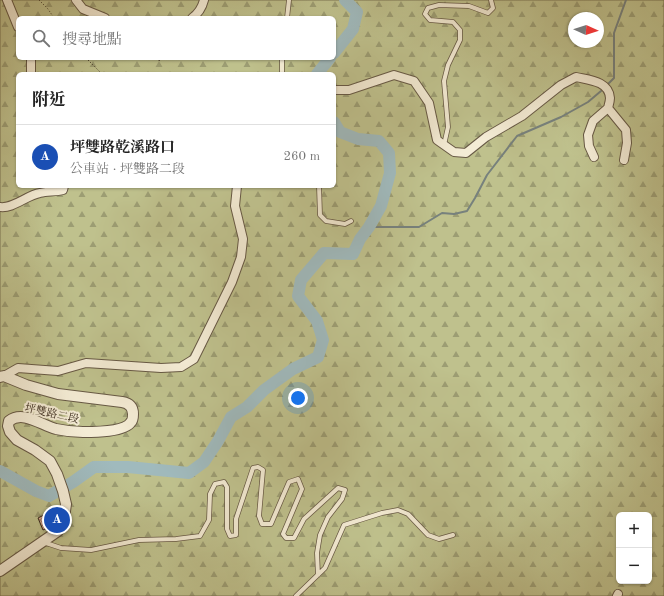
<!DOCTYPE html>
<html lang="zh-TW">
<head>
<meta charset="utf-8">
<style>
	body { margin:0; font-family:"Old Standard TT","Noto Serif TC",serif; background:#f2f2f2; color:#222 }
	.controls { position:absolute; right:12px; bottom:12px; display:grid; overflow:hidden; border-radius:6px; box-shadow:0 1px 3px #0004 }
	.controls button { width:36px; height:36px; display:grid; place-items:center; padding:0; border:0; border-bottom:1px solid #e0e0e0; background:#fff; color:#222; font:20px sans-serif }
	.compass { position:absolute; left:568px; top:12px; width:36px; height:36px; border-radius:50%; background:#fff; box-shadow:0 1px 3px #0004; rotate:93deg }
	.you { position:absolute; left:298px; top:398px; width:14px; height:14px; margin:-10px; border:3px solid #fff; border-radius:50%; background:#1a73e8; box-shadow:0 0 0 6px #1a73e833 }
	.badge { display:grid; place-items:center; width:26px; height:26px; border-radius:50%; background:#8f2418; color:#fff; font-size:13px; font-weight:700 }
	.pin { position:absolute; translate:-50% -50%; border:2px solid #fff; box-shadow:0 1px 4px #0006 }
	.list { margin:0; padding:0; list-style:none }
	h2 { display:flex; justify-content:space-between; align-items:center; height:52px; margin:0; padding:0 16px; font-size:17px }
	h2 small { font-size:13px; font-weight:400; color:#767676 }
	.list li { display:grid; grid-template-columns:26px 1fr auto; gap:12px; align-items:center; box-sizing:border-box; height:64px; padding:0 16px; border-top:1px solid #e0e0e0 }
	.list b { display:block; font-size:15px; white-space:nowrap }
	.list p { margin:0; font-size:13px; white-space:nowrap; color:#767676 }
	.list em { font-size:13px; font-style:normal; color:#767676 }
	.icon { flex:none; width:22px; height:22px; fill:none; stroke:currentColor; stroke-width:2; stroke-linecap:round; stroke-linejoin:round }
	.map { position:relative; flex:none; width:664px; height:596px; overflow:hidden }
	.search { position:absolute; background:#fff; box-shadow:0 1px 3px #0004; left:16px; top:16px; width:320px; height:44px; display:flex; align-items:center; gap:10px; box-sizing:border-box; padding:0 14px; border-radius:6px; color:#767676; font-size:15px }
	.panel { position:absolute; background:#fff; box-shadow:0 1px 3px #0004; left:16px; top:72px; width:320px; height:116px; border-radius:6px }
	.map>svg:first-child { display:block }
	.forest { fill:url(#forest-firs); stroke:#7c7655; fill-rule:evenodd }
	.lines { fill:none; stroke-linecap:round; stroke-linejoin:round }
	.stream { stroke:#77817d; stroke-width:2 }
	.river { stroke:#a0babd; stroke-width:12 }
	.building { fill:url(#building-cross-hatch); stroke:#3a2b1d; filter:url(#shadow) }
	.service-casing { stroke:#675945; stroke-width:5.5 }
	.minor-casing { stroke:#675945; stroke-width:10 }
	.tertiary-casing { stroke:#675945; stroke-width:12 }
	.path { stroke:#3a2b1d; stroke-width:1; stroke-dasharray:1 2; stroke-linecap:butt }
	.service { stroke:#f4ecd5; stroke-width:4 }
	.minor { stroke:#f4ecd5; stroke-width:8 }
	.tertiary { stroke:#f4ecd5; stroke-width:10 }
	.labels { text-anchor:middle; stroke-width:4; stroke-linejoin:round; paint-order:stroke }
	.street-label { font-size:11px; fill:#3a2b1d; stroke:#f4ecd5 }
</style>
</head>
<body>
<div class="map">
<svg width="664" height="596" viewBox="0 0 664 596">
	<defs>
		<pattern id="forest-firs" width="22" height="20" patternUnits="userSpaceOnUse"><rect width="22" height="20" fill="#bfc18d"/><path d="M5 1l3.5 6h-7zM16 11l3.5 6h-7z" fill="#9c9d73"/></pattern>
		<pattern id="building-cross-hatch" width="8" height="8" patternUnits="userSpaceOnUse"><rect width="8" height="8" fill="#e7b69a"/><path d="M0 0l8 8M0 8l8-8" fill="none" stroke="#bc947d"/></pattern>
		<filter id="shadow"><feDropShadow dx="2" dy="-2" stdDeviation="1" flood-color="#0004"/></filter>
	</defs>
	<rect width="100%" height="100%" fill="#eee2be"/>
	<filter id="stains"><feTurbulence type="fractalNoise" baseFrequency=".005" numOctaves="4"/><feColorMatrix values="0 0 0 0 .2 0 0 0 0 .09 0 0 0 0 .02 0 0 0 .5 -.17"/></filter>
	<radialGradient id="worn" r=".72"><stop offset=".6" stop-color="#630" stop-opacity="0"/><stop offset="1" stop-color="#630" stop-opacity=".3"/></radialGradient>
	<path class="forest" d="M 0,0 L 664,0 L 664,596 L 0,596 ZM 18,18 L 334,18 L 334,58 L 18,58 ZM 574,18 L 598,18 L 598,42 L 574,42 ZM 18,74 L 334,74 L 334,186 L 18,186 ZM 619,515 L 649,515 L 649,581 L 619,581 Z"/>
	<g class="lines">
		<path class="stream" d="M 609,83 L 614,78 L 614,33 L 626,0
			M 369,227 L 419,227 L 442,213 L 454,214 L 467,211 L 475,198 L 487,175 L 517,136 L 561,117 L 588,102 L 601,91"/>
		<path class="river" d="M 334,53 L 353,29 L 357,12 L 345,0
			M 317,74 L 330,58
			M 0,471 L 36,491 L 49,496 L 73,482 L 94,467 L 128,467 L 189,473 L 204,462 L 218,441 L 231,417 L 247,407 L 264,390 L 293,369 L 318,357 L 323,340 L 317,321 L 298,296 L 301,280 L 324,253 L 353,254 L 360,239 L 369,227 L 381,206 L 390,173 L 389,153 L 379,141 L 358,139 L 340,132 L 334,122"/>
	</g>
	<path class="building" d="M 48,513 L 53,525 L 43,530 L 38,518 Z"/>
	<g class="lines">
		<defs>
			<path id="service" d="M 287,18 L 289,0
				M 282,58 L 282,74
				M 444,145 L 448,127 L 444,81 L 448,65 L 460,40 L 460,30 L 453,22 L 430,20 L 425,14 L 428,8 L 439,5 L 469,6 L 488,13 L 493,8 L 491,0
				M 319,186 L 320,215 L 326,221 L 345,224 L 351,221
				M 43,542 L 61,548 L 91,550 L 139,540 L 176,539 L 200,536 L 209,520 L 210,494 L 215,484 L 224,482 L 227,487 L 227,529 L 230,536 L 236,535 L 236,519 L 253,468 L 258,467 L 263,470 L 259,516 L 262,524 L 271,524 L 289,482 L 298,479 L 302,489 L 283,534 L 286,538 L 294,538 L 304,519 L 338,488 L 345,490 L 342,499 L 328,517 L 320,535 L 317,553 L 318,575
				M 296,596 L 325,568 L 344,525 L 382,513 L 398,510 L 408,514 L 428,535 L 439,539 L 453,535"/>
			<path id="minor" d="M 7,0 L 18,27
				M 76,0 L 83,9 L 105,18
				M 192,18 C 199,13 202,8 204,0
				M 31,58 L 31,74
				M 334,90 L 349,90 L 394,75 L 414,81 L 429,103 L 437,140 L 454,152 L 466,153 L 486,137 L 522,116 L 561,85 L 576,77 C 589,80 609,81 610,98 C 610,101 609,104 608,108 L 593,121 L 588,135 L 589,146 L 594,157
				M 608,108 L 626,130 L 627,143 L 624,160
				M 0,207 C 13,209 27,195 40,193 C 47,191 55,192 63,190 L 64,186
				M 4,376 L 18,368 L 58,371 L 86,363 L 161,368 L 181,367 L 194,359 L 232,282 L 241,257 L 243,239 L 235,206 L 237,186
				M 617,596 L 618,594"/>
			<path id="tertiary" d="M 0,377 L 4,376 L 26,385 L 58,394 L 122,402 C 128,403 133,406 133,414 C 133,417 133,420 131,422 C 125,432 94,432 83,432 C 74,432 65,431 56,429 C 41,425 23,410 9,421 L 8,426 L 10,432 L 17,440 L 35,450 L 50,461 L 57,474 L 63,491 L 66,504 L 64,518 L 58,531 L 0,571"/>
		</defs>
		<use href="#service" class="service-casing"/>
		<use href="#minor" class="minor-casing"/>
		<use href="#tertiary" class="tertiary-casing"/>
		<path class="path" d="M 39,0 L 48,9 L 54,18
			M 86,58 L 102,74
			M 159,61 L 160,58"/>
		<use href="#service" class="service"/>
		<use href="#minor" class="minor"/>
		<use href="#tertiary" class="tertiary"/>
	</g>
	<g class="labels">
		<g class="street-label">
			<text transform="translate(52 413) rotate(13)" y="4">坪雙路二段</text>
		</g>
	</g>
	<rect width="100%" height="100%" filter="url(#stains)"/>
	<rect width="100%" height="100%" fill="url(#worn)"/>
</svg>
<div class="controls">
<button>+</button>
<button>−</button>
</div>
<svg class="compass" viewBox="-18 -18 36 36"><path d="M0-13l5 13h-10z" fill="#e53935"/><path d="M0 13l5-13h-10z" fill="#767676"/></svg>
<div class="you"></div>
<div class="pin badge" style="left:57px;top:520px;background:#1a4fb4">A</div>
<div class="search"><svg class="icon" aria-label="search" viewBox="0 0 24 24"><circle cx="10" cy="10" r="6"/><path d="M15 15l6 6"/></svg>搜尋地點</div>
<section class="panel">
<h2>附近<small></small></h2>
<ul class="list">
<li><span class="badge" style="background:#1a4fb4">A</span><div><b>坪雙路乾溪路口</b><p>公車站 · 坪雙路二段</p></div><em>260 m</em></li>
</ul>
</section>
</div>
</body>
</html>
